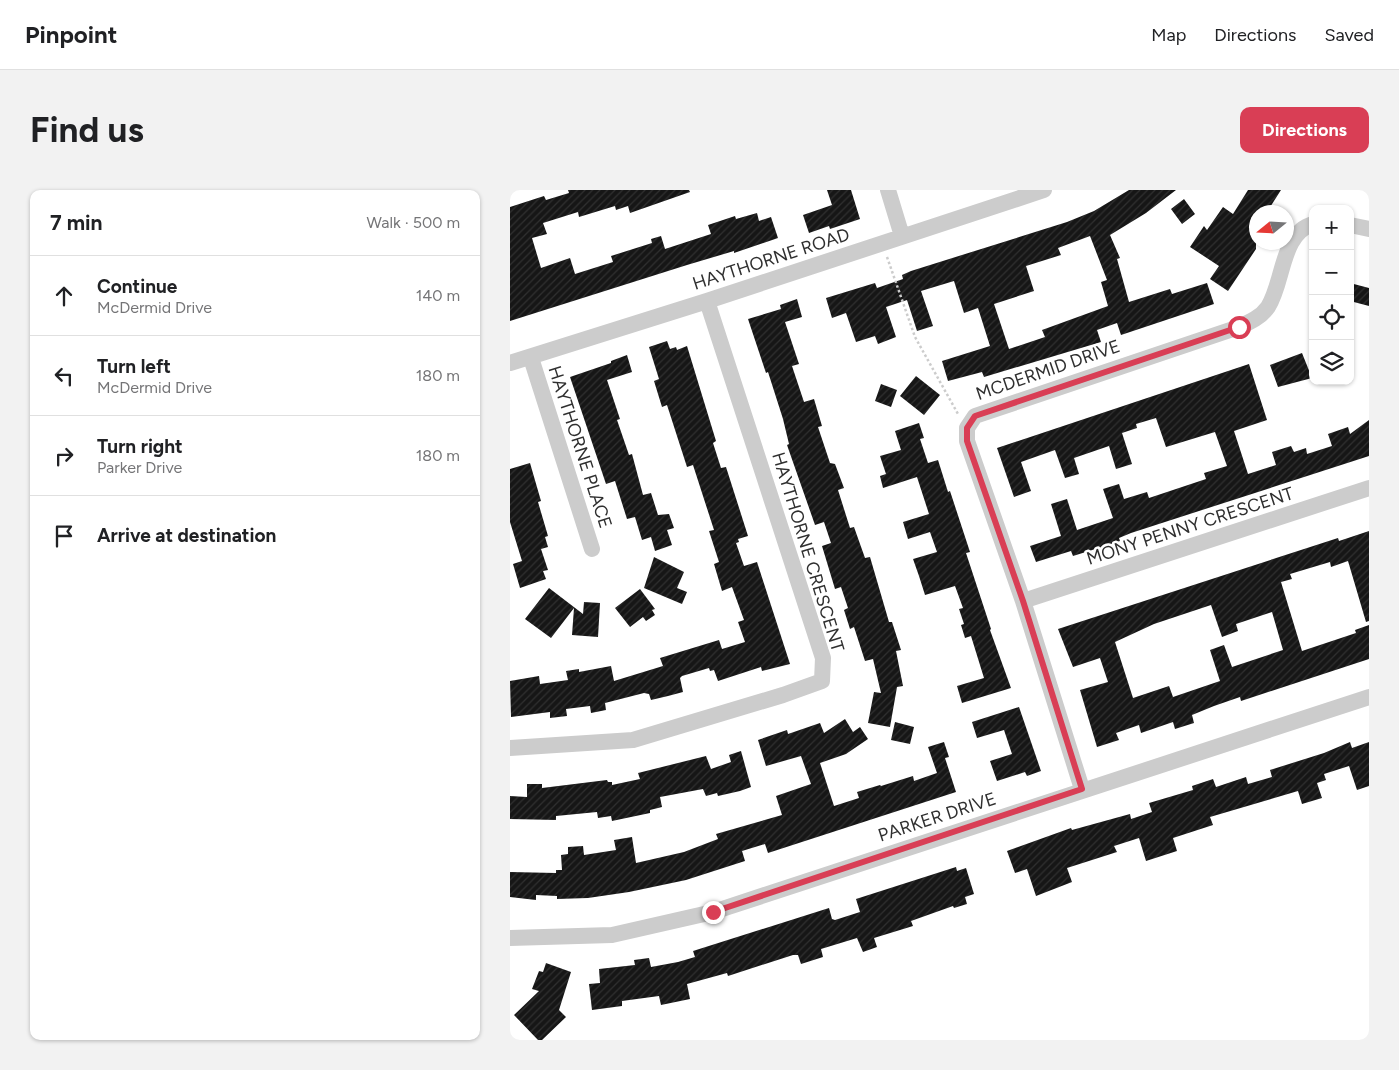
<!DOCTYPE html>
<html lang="en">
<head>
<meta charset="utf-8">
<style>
	body { margin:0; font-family:Figtree,sans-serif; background:#f2f2f2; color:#202124 }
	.controls { position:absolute; right:15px; top:15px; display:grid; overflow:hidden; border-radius:10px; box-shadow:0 1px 4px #0004 }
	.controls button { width:45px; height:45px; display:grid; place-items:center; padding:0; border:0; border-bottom:1px solid #e0e0e0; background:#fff; color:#202124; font:25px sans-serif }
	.compass { position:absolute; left:739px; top:15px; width:45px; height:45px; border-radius:50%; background:#fff; box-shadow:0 1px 4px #0004; rotate:252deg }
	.stop { position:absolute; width:15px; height:15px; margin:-11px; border:4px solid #d93e55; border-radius:50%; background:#fff }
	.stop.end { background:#d93e55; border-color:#fff; box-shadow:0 1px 5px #0008 }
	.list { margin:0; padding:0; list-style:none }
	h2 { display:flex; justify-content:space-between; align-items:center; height:65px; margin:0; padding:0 20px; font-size:21px }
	h2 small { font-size:16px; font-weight:400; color:#757577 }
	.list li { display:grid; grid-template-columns:32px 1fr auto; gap:15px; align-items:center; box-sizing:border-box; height:80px; padding:0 20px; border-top:1px solid #e0e0e0 }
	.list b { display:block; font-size:19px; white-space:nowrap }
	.list p { margin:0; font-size:16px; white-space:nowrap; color:#757577 }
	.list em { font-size:16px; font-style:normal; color:#757577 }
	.icon { flex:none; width:28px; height:28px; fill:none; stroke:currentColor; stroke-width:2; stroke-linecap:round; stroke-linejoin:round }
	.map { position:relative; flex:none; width:859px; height:850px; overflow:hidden; border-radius:10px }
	header { display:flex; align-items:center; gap:30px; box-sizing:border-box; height:70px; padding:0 25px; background:#fff; border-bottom:1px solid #e0e0e0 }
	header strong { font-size:24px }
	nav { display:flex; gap:28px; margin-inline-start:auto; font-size:18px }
	.intro { display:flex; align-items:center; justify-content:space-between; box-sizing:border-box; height:120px; padding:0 30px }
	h1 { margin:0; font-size:35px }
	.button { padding:12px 22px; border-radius:10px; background:#d93e55; color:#fff; font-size:18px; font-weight:700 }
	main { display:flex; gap:30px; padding:0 30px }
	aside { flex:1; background:#fff; border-radius:10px; box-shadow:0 1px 4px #0004 }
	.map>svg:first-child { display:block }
	.building { fill:url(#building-hatch); fill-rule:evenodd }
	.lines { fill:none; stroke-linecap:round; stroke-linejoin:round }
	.path { stroke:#ccc; stroke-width:2.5; stroke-dasharray:2.5 2.5; stroke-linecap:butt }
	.minor { stroke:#ccc; stroke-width:16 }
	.route { stroke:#d93e55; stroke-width:6 }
	.labels { text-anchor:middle; stroke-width:5; stroke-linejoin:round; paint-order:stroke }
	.street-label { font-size:18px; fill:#2f2f2f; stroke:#fff }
</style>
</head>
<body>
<header>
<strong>Pinpoint</strong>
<nav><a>Map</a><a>Directions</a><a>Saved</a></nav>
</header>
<div class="intro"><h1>Find us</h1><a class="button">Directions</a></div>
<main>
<aside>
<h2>7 min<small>Walk · 500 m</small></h2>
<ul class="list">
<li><svg class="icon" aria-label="ahead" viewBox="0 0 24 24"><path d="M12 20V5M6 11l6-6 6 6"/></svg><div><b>Continue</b><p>McDermid Drive</p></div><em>140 m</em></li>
<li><svg class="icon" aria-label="left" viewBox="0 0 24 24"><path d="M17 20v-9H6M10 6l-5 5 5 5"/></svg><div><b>Turn left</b><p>McDermid Drive</p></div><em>180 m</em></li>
<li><svg class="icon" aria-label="right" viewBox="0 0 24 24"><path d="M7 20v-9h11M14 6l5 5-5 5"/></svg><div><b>Turn right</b><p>Parker Drive</p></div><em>180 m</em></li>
<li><svg class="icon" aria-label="arrive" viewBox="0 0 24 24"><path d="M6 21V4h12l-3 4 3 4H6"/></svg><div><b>Arrive at destination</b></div></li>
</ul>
</aside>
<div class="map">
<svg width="859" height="850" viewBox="0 0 859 850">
	<defs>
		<pattern id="building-hatch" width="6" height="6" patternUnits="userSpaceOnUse" patternTransform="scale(1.25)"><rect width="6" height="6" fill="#161616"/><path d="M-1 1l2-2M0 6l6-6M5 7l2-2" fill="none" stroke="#303030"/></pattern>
	</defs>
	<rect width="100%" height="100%" fill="#fff"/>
	<path class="building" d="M 58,0 L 179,0 L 180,2 L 120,23 L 118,16 L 106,20 L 105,16 L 69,27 L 68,22 L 33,33 L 37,44 L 22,48 L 31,78 L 60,68 L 65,84 L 103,72 L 101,66 L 142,53 L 141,49 L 151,46 L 155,59 L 201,44 L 198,35 L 225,26 L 226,29 L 247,23 L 249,31 L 261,27 L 268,48 L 224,63 L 224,61 L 177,75 L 0,131 L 0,17 L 34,6 L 36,10 L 59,3 Z
		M 317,0 L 341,0 L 350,29 L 320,39 L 319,36 L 299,43 L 293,25 L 322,15 Z
		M 619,0 L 666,0 L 636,23 L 600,45 L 610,68 L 607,69 L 619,112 L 660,99 L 662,104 L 697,93 L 704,114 L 611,145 L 607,133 L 587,140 L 591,152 L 474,187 L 472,182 L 438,191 L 432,171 L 480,156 L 468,118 L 454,123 L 444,91 L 411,101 L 423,136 L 407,141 L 397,110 L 376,117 L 386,147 L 368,154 L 365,146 L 346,152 L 336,123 L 322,128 L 316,108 L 365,93 L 367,98 L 393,89 L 392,85 L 401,81 L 557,32 L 584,21 ZM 580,46 L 597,90 L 591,92 L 598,116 L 532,140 L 535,147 L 499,159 L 484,114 L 524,101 L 516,76 L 551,65 L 548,58 Z
		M 738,0 L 771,0 L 757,22 L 746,22 L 746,59 L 718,101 L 700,89 L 709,76 L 680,57 L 694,36 L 697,40 L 713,17 L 723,24 Z
		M 674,9 L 685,24 L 672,34 L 661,19 Z
		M 840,93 L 859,98 L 859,116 L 840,111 Z
		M 287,109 L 292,127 L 275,132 L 289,174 L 282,176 L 294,212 L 304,209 L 312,236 L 308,237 L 320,273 L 325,274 L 334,298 L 328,300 L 340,338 L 344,337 L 355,368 L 360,367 L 379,432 L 382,432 L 391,460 L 386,461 L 393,496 L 387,497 L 380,537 L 358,533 L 364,502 L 371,503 L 363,469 L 355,471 L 344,437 L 340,439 L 334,420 L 338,418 L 331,397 L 325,399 L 312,356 L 321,353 L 314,332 L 305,335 L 277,255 L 279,254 L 273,229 L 258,182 L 256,183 L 238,129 L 271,119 L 270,115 Z
		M 157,151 L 160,159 L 166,157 L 167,160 L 177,156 L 206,251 L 203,253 L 211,278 L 216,277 L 238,346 L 228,349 L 229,352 L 226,353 L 234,376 L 247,372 L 280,474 L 252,481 L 251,477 L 208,491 L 204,480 L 200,481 L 199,478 L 172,486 L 170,488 L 173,502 L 158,506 L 141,510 L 139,504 L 134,503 L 95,513 L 96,520 L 81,523 L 80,516 L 56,519 L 57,526 L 40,528 L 40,522 L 1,527 L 0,491 L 29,486 L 30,494 L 58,490 L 56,481 L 69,479 L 69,482 L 101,476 L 104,491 L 153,476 L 150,468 L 209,450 L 212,459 L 235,452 L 228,432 L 234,430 L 222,397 L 212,401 L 204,374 L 209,372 L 199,341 L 204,340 L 183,275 L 177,277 L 157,215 L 152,217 L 144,191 L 149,189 L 139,157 Z
		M 792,163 L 802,188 L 768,197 L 760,175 Z
		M 117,165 L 122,182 L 97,190 L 110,229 L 107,230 L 119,265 L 122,264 L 133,305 L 141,303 L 148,325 L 159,324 L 164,338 L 157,340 L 162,355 L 145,361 L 141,347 L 132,350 L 125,327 L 117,329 L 105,291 L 96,294 L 60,187 L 101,173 L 101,171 Z
		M 739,174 L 757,230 L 724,241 L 738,284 L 766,275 L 762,262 L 781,256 L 784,262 L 796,258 L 797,264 L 822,256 L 818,244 L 838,237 L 840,244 L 859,230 L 859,266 L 621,343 L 609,348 L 610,351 L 595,356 L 563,366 L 561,361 L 526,372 L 520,356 L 551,346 L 541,314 L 557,309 L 567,340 L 603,328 L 593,299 L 609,294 L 614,309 L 637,302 L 639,308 L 696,289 L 694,283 L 717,276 L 705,242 L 656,257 L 646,228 L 626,234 L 627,238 L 612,243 L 622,274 L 606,279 L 599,256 L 564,268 L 569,284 L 555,288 L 545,260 L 511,272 L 521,301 L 504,307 L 487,258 Z
		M 406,186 L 430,205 L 414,225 L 390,206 Z
		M 371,194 L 387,200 L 381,217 L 365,211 Z
		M 409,233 L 414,248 L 410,249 L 418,273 L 428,270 L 438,302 L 440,301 L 460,362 L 456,363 L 481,439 L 480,440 L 501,498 L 452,513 L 447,496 L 474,488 L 461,446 L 455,448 L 451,435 L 454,434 L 449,419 L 453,418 L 445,396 L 415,405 L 409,386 L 403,369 L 427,362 L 420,342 L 398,349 L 393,332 L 419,324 L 407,287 L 373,298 L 370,286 L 376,284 L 370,266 L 391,260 L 385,241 Z
		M 20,273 L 31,311 L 28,312 L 38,346 L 35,347 L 38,357 L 31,359 L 38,380 L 33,381 L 36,389 L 10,398 L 3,374 L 12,371 L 0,332 L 0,279 Z
		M 859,341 L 859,431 L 856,432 L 838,371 L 821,377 L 820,372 L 780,384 L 782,389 L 771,392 L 792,461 L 846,443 L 845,440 L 859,435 L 859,469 L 731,511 L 730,507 L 704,516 L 682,525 L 684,533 L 665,539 L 663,532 L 631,543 L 629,535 L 606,543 L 609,550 L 587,557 L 570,500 L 598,492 L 590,468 L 563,477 L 548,439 L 828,348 L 829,351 ZM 701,415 L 712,447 L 728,441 L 726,434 L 762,422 L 773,460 L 722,477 L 714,455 L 700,460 L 710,491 L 663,507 L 659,496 L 623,508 L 605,452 L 644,434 Z
		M 144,367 L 174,382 L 167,398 L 177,402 L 172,414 L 134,398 Z
		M 39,398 L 73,424 L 74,412 L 90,413 L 88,447 L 62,445 L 64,418 L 41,448 L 15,429 Z
		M 130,399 L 145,419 L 142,420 L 145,425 L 136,431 L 133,427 L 120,437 L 105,418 Z
		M 509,517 L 531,581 L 517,586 L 515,582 L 487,591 L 480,571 L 502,564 L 494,540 L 467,548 L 462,532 Z
		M 335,529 L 343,542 L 350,537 L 358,549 L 336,564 L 310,573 L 324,616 L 349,608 L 347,602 L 370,595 L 371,596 L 403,586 L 404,591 L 427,583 L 418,557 L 434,552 L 439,567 L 435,568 L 446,602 L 258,663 L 255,654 L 232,661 L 235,671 L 176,690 L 119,702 L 78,708 L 47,709 L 47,706 L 26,705 L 26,710 L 0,707 L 0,682 L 46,683 L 46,680 L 52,680 L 51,665 L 58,664 L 58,657 L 73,656 L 74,665 L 106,660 L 104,650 L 122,647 L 126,673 L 174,662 L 208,649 L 206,644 L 272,625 L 266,606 L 301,594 L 291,566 L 256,576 L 248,550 L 277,540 L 278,544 L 310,533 L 314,543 Z
		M 385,532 L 404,537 L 400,554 L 381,550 Z
		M 840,552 L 842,558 L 859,552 L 859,596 L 847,600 L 839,576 L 814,584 L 816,590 L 807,593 L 812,608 L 792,614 L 788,601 L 700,627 L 703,635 L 663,648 L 667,661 L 636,671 L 629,648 L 604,656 L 607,662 L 557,678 L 562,692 L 526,706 L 517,679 L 505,683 L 497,661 L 561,638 L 562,640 L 620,624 L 621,629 L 642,622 L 639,613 L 683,600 L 682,596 L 703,589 L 706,597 L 736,587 L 738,594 L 762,587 L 760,580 L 814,563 Z
		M 231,561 L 241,597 L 230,601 L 208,606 L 207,603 L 196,606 L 193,599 L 150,607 L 152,617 L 140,620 L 140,623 L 102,631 L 101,626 L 88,628 L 87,622 L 46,626 L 46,630 L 0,629 L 0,606 L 17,607 L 17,594 L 32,594 L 32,598 L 97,590 L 98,592 L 102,592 L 102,595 L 130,589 L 128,583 L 196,566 L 201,579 L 221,572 L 219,565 Z
		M 446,677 L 447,681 L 456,678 L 464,704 L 455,707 L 457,714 L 444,718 L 443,716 L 401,731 L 403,736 L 364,748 L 367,757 L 353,762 L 347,748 L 311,759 L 313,767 L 291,774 L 288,765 L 283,765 L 218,786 L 217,783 L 177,794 L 180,809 L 151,815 L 149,806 L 112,811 L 112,816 L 82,820 L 79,794 L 90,793 L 89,779 L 125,775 L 124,770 L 139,768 L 141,777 L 168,772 L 185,767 L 183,761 L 319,718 L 322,729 L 325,730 L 350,722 L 346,709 Z
		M 36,773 L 61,782 L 49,820 L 56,827 L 32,850 L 28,850 L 4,825 L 29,801 L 22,799 L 29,781 L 33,782 Z"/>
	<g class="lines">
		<path class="path" d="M 377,67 L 405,147 L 448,224"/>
		<path class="minor" d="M 378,0 L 392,46
			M 840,35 L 859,39
			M 21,168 L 82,359
			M 0,173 L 197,111 L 534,0
			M 513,411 L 859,298
			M 0,558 L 123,550 L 273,505 L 312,491 L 313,468 L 197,111
			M 572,599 L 513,411 L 457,251 L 457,238 L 465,226 L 729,137 C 740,132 751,127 758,117 C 774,92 771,43 803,34
			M 0,748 L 102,745 L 203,722 L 859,507"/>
	</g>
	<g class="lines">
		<path class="route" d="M 203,722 L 572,599 L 513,411 L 457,251 L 457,238 L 465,226 L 729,137"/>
	</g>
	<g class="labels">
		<g class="street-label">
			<text transform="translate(261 69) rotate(-18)" y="6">HAYTHORNE ROAD</text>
			<text transform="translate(538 180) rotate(-19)" y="6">MCDERMID DRIVE</text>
			<text transform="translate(70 257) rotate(72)" y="6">HAYTHORNE PLACE</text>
			<text transform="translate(680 336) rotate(-18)" y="6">MONY PENNY CRESCENT</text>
			<text transform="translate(298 362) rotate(73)" y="6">HAYTHORNE CRESCENT</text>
			<text transform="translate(427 627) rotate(-18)" y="6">PARKER DRIVE</text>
		</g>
	</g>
</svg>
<div class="controls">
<button>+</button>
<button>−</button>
<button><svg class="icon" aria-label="locate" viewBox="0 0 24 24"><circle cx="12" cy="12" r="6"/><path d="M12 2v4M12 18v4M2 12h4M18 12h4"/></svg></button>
<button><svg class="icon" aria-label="layers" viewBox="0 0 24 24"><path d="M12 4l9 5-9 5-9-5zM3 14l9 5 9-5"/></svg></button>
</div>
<svg class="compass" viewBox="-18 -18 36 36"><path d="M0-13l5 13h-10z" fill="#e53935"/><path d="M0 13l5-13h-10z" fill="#757577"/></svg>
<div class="stop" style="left:729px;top:137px"></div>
<div class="stop end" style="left:203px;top:722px"></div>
</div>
</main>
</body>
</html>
